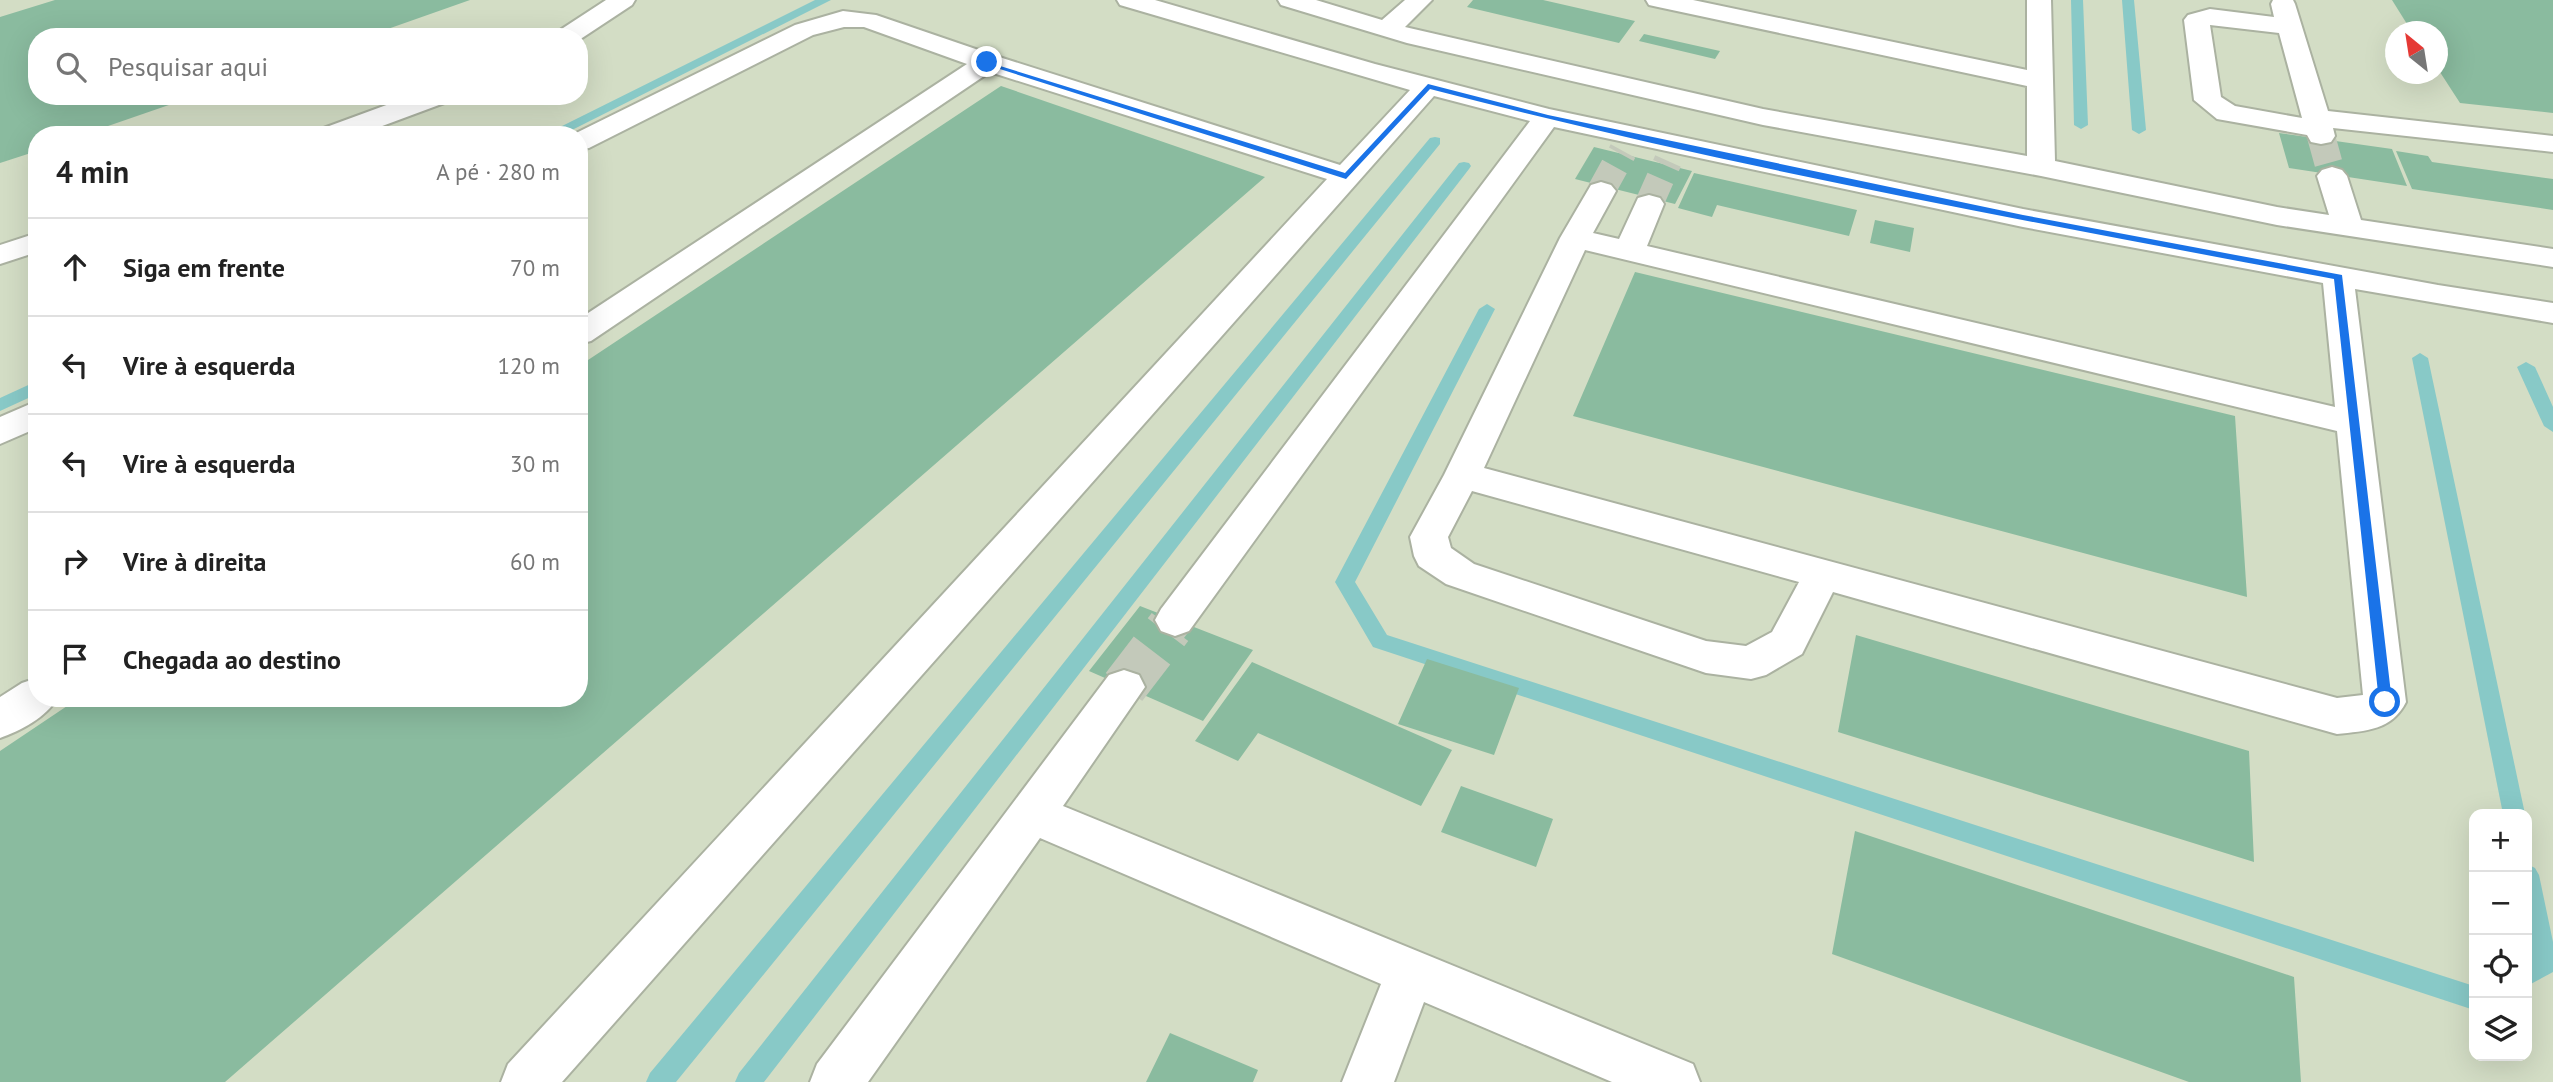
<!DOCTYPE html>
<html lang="pt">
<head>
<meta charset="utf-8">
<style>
	body { margin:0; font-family:"PT Sans",sans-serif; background:#f6f6f6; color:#222 }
	.controls { position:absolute; right:21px; bottom:21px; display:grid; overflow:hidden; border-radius:14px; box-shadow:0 7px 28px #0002 }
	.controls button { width:63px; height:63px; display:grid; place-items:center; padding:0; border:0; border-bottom:2px solid #e0e0e0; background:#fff; color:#222; font:35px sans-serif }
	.compass { position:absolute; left:2385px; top:21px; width:63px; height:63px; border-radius:50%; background:#fff; box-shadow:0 7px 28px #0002; rotate:330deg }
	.stop { position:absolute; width:21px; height:21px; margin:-16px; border:5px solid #1a73e8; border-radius:50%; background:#fff }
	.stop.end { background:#1a73e8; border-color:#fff; box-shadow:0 2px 7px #0008 }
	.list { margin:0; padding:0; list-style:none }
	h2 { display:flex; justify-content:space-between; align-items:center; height:91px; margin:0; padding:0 28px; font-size:30px }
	h2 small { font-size:23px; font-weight:400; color:#767676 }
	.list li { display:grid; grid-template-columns:46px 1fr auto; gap:21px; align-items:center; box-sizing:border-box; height:98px; padding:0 28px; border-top:2px solid #e0e0e0 }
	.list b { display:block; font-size:26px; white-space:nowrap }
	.list em { font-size:23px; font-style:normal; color:#767676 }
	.icon { flex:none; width:38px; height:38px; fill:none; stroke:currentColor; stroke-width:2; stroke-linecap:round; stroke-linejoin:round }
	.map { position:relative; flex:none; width:2553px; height:1082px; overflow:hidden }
	.search { position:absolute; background:#fff; box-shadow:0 7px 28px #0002; left:28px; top:28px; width:560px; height:77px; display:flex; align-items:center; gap:18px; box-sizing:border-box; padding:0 24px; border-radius:28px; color:#767676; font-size:26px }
	.panel { position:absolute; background:#fff; box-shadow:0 7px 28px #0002; left:28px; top:126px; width:560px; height:581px; border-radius:28px }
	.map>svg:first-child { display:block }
	.built { fill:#d3ddc5; fill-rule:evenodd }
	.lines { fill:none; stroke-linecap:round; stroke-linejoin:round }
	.stream { fill:#88c9c7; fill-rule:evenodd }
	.building { fill:#8abb9f }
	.minor-tunnel-far2 { stroke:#c3c9ba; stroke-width:28; stroke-dasharray:28 14; stroke-linecap:butt }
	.minor-tunnel-far1 { stroke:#c3c9ba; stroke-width:36; stroke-dasharray:36 18; stroke-linecap:butt }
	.minor-tunnel { stroke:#c3c9ba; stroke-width:46; stroke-dasharray:46 23; stroke-linecap:butt }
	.minor-casing { stroke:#abb2a1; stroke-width:4 }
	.minor { fill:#fff; fill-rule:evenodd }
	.route { fill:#1a73e8 }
</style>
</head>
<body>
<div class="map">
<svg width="2553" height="1082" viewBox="0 0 2553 1082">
	<rect width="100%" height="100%" fill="#e1e8d7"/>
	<path class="built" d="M 0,0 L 2553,0 L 2553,1082 L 0,1082 ZM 2396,32 L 2438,32 L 2438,74 L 2396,74 ZM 37,37 L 579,37 L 579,96 L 37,96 ZM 37,135 L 579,135 L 579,698 L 37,698 ZM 2474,814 L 2527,814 L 2527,1056 L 2474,1056 Z"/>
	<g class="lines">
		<path class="stream" d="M 815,0 L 831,0 L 562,135 L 544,135 Z
			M 2071,0 L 2083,0 L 2088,125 L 2081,129 L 2074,125 Z
			M 2122,0 L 2134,0 L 2146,130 L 2139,134 L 2132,130 Z
			M 1435,137 L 1440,138 L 1440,144 L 676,1082 L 646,1082 L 650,1073 L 1430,138 Z
			M 1464,162 L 1469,163 L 1471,166 L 1469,169 L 764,1082 L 735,1082 L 739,1073 L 1459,163 Z
			M 1487,304 L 1495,309 L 1355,582 L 1387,635 L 2474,986 L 2474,1010 L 1373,647 L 1335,582 L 1479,309 Z
			M 2420,353 L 2428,358 L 2525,814 L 2503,814 L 2412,358 Z
			M 2526,362 L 2535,367 L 2553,407 L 2553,432 L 2544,426 L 2517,367 Z
			M 37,381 L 37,394 L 0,411 L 0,398 Z
			M 2527,864 L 2535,868 L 2539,875 L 2553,942 L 2553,972 L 2527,986 L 2527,961 L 2532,958 L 2527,933 Z"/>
	</g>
	<path class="building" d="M 55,0 L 470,0 L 365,37 L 37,37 L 37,96 L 192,97 L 82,135 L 37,135 L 37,151 L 0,163 L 0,17 Z
		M 1473,0 L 1543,0 L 1635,21 L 1619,43 L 1467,7 Z
		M 2392,0 L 2553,0 L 2553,113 L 2460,103 L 2438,69 L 2438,32 L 2412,32 Z
		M 1644,34 L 1720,51 L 1715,59 L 1639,41 Z
		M 1001,86 L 1265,177 L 225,1082 L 0,1082 L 0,751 L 79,698 L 579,698 L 579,366 Z
		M 2279,133 L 2392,149 L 2407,186 L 2289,168 Z
		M 1594,147 L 1692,171 L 1675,204 L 1575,179 Z
		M 2396,151 L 2428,156 L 2432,162 L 2553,179 L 2553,210 L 2412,189 Z
		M 1694,173 L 1857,210 L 1849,236 L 1717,205 L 1712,217 L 1678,208 Z
		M 1875,220 L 1914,228 L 1910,252 L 1870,243 Z
		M 1635,272 L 2235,416 L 2247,597 L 1573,416 Z
		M 1140,606 L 1253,650 L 1203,721 L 1089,671 Z
		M 1856,635 L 2249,751 L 2254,862 L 1838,732 Z
		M 1427,659 L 1519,688 L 1494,755 L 1398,724 Z
		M 1252,662 L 1452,750 L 1421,806 L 1258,733 L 1238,761 L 1195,741 Z
		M 1461,786 L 1553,819 L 1536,867 L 1441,832 Z
		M 1855,831 L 2294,977 L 2301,1082 L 2189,1082 L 1832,954 Z
		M 1170,1033 L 1258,1070 L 1253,1082 L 1146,1082 Z"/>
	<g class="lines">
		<path class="minor-tunnel-far2" d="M 2321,136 L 2332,176
			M 1601,191 L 1623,151
			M 1649,204 L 1668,161"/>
		<path class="minor-tunnel-far1" d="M 1169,628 L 1175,620"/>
		<path class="minor-tunnel" d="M 1124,687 L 1170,627"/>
		<defs>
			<path id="minor" d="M 606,0 L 635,0 L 632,5 L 579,40 L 579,37 L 553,37 L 557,32 Z
				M 1117,0 L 1155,0 L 1375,64 L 1549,109 L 2023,209 L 2438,285 L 2553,303 L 2553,323 L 2355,289 L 2406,702 C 2392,730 2366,731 2337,734 L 1833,592 L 1802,654 L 1766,675 L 1751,679 L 1706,673 L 1446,584 L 1419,566 L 1414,556 L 1410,537 L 1444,475 L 1560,238 L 1591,185 L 1601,182 L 1611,185 L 1616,191 L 1593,233 L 1619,239 L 1638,198 L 1649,195 L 1660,198 L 1664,204 L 1647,246 L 2335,407 L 2323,283 L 2023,227 L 1554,127 L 1189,631 L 1175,636 L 1161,631 L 1155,620 L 1161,609 L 1530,121 L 1434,96 L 562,1082 L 501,1082 L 508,1064 L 1327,179 L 990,72 L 591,341 L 579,344 L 579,319 L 967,64 L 864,27 L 844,27 L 813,35 L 589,148 L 579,150 L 579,135 L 572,135 L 795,25 L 843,11 L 876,15 L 996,56 L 1340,165 L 1410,90 L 1120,5 ZM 1585,250 L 2337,431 L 2363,695 L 2337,698 L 1484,468 ZM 1472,491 L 1799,582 L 1772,632 L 1746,646 L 1706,641 L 1474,564 L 1451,548 L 1448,537 Z
				M 1278,0 L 1316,0 L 1382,20 L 1405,0 L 1432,0 L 1405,27 L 1763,109 L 2027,156 L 2027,86 L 1658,7 L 1649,5 L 1646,0 L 1693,0 L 2027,70 L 2027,0 L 2051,0 L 2055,161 L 2277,207 L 2329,215 L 2317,176 L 2322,170 L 2332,167 L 2342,170 L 2347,176 L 2361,220 L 2553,249 L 2553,267 L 2277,225 L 2041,176 L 1763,125 L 1407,43 L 1281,5 Z
				M 2273,0 L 2293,0 L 2295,4 L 2328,111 L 2553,136 L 2553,152 L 2333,128 L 2335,136 L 2331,142 L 2321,144 L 2311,142 L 2307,135 L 2217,119 L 2194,100 L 2184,20 L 2188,15 L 2210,9 L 2274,17 L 2271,4 ZM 2210,25 L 2279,33 L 2302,118 L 2235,106 L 2221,97 Z
				M 411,96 L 450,96 L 447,102 L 358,135 L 317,135 L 321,129 Z
				M 37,233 L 37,252 L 0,264 L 0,245 Z
				M 37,401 L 37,428 L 0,444 L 0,417 Z
				M 1124,670 L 1139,675 L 1145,687 L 1063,806 L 1693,1064 L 1700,1082 L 1612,1082 L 1424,1002 L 1394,1082 L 1342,1082 L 1381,984 L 1040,838 L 868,1082 L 810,1082 L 817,1064 L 1109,675 Z
				M 37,678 L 37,698 L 57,698 C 47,717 20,731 0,738 L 0,697 L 22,683 Z"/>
		</defs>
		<use href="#minor" class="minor-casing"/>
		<use href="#minor" class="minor"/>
	</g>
	<path class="route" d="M 984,61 L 1345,173 L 1428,84 L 1548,115 L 2023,215 L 2342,275 L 2392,702 L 2385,707 L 2379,702 L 2334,279 C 2032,222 1728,167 1430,89 L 1346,179 L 984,64 Z"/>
</svg>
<div class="controls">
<button>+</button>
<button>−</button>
<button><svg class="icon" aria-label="locate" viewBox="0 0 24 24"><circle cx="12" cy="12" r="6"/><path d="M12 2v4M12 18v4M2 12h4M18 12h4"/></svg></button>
<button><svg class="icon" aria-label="layers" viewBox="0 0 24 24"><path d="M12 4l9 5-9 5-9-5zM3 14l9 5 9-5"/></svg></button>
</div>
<svg class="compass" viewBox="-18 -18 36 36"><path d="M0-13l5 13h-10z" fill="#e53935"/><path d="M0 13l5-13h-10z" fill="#767676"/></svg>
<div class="stop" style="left:2385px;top:702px"></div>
<div class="stop end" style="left:987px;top:62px"></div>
<div class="search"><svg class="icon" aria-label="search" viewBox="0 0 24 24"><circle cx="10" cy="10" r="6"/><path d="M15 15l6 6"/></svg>Pesquisar aqui</div>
<section class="panel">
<h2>4 min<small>A pé · 280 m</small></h2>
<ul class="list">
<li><svg class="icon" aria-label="ahead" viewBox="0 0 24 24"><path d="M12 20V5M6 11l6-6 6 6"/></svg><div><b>Siga em frente</b></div><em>70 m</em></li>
<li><svg class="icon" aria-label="left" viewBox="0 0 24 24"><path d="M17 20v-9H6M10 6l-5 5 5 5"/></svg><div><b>Vire à esquerda</b></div><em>120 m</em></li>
<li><svg class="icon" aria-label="left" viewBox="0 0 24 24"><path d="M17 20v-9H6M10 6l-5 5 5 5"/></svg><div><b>Vire à esquerda</b></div><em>30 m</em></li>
<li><svg class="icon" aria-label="right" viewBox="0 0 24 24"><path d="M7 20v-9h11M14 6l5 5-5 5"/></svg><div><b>Vire à direita</b></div><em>60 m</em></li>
<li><svg class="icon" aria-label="arrive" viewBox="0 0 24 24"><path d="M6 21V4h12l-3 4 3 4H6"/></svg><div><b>Chegada ao destino</b></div></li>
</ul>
</section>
</div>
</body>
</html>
